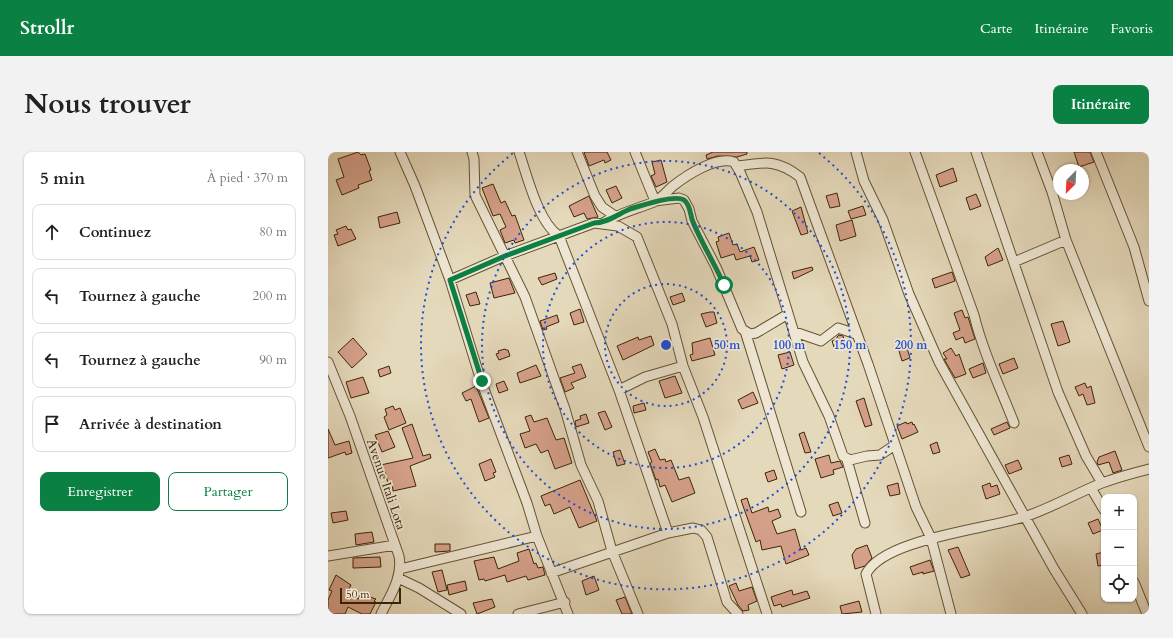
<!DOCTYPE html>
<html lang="fr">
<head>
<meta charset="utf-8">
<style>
	body { margin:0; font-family:Cardo,serif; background:#f2f2f2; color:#222 }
	.controls { position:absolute; right:12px; bottom:12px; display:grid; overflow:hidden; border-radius:8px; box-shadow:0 1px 3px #0004 }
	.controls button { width:36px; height:36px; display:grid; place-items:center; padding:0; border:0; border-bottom:1px solid #e0e0e0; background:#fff; color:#222; font:20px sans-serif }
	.compass { position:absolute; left:725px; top:12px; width:36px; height:36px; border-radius:50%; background:#fff; box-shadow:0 1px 3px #0004; rotate:204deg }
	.scale { position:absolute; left:12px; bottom:10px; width:61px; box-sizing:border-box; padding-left:4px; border:2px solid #3b2604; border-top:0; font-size:11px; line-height:14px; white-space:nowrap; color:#3b2604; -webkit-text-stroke:3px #eee6d3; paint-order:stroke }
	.stop { position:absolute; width:12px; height:12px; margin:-9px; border:3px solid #0b8043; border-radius:50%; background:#fff }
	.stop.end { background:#0b8043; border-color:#fff; box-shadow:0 1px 4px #0008 }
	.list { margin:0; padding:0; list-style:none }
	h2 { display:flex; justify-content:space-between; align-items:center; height:52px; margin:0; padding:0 16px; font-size:17px }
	h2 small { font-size:13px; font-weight:400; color:#767676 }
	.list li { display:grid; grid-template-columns:26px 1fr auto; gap:12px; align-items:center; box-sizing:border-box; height:56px; margin:0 8px 8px; padding:0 8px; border:1px solid #e0e0e0; border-radius:8px }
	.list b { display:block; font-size:15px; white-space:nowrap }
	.list em { font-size:13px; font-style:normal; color:#767676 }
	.actions { display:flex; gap:8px; padding:12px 16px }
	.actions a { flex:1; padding:9px 0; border:1px solid #0b8043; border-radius:8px; text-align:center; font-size:14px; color:#0b8043 }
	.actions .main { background:#0b8043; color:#fff }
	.icon { flex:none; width:22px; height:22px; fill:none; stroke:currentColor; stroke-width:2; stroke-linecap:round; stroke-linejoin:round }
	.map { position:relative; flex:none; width:821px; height:462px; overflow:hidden; border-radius:8px }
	header { display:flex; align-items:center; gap:24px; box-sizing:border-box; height:56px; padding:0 20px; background:#0b8043; color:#fff }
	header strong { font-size:19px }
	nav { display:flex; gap:22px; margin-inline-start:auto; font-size:14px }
	.intro { display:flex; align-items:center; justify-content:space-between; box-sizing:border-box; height:96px; padding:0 24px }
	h1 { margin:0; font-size:28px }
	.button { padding:10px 18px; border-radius:8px; background:#0b8043; color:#fff; font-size:14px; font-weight:700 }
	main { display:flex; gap:24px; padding:0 24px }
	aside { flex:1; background:#fff; border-radius:8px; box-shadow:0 1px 3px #0004 }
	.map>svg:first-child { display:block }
	.building { fill:#d6a18b; stroke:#3b2604 }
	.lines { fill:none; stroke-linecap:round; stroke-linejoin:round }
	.street-casing { stroke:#665332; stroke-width:11 }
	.street { stroke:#eee6d3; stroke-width:9 }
	.route { stroke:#0b8043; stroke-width:5 }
	.ring { fill:none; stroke:#1d4ed8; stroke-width:2; stroke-dasharray:2 4 }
	.labels { text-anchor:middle; stroke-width:3.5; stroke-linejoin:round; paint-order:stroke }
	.street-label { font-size:13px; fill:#3b2604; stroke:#eee6d3 }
	.centre { fill:#1d4ed8; stroke:#eee6d3; stroke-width:2 }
	.ring-label { font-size:12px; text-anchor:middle; font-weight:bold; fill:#1d4ed8; stroke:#eee6d3; stroke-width:3.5; stroke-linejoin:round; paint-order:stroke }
</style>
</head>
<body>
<header>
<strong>Strollr</strong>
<nav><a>Carte</a><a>Itinéraire</a><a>Favoris</a></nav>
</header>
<div class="intro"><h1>Nous trouver</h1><a class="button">Itinéraire</a></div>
<main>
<aside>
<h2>5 min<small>À pied · 370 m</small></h2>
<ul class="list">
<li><svg class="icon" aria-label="ahead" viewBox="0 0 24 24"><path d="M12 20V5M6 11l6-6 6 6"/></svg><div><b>Continuez</b></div><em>80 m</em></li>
<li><svg class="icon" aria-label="left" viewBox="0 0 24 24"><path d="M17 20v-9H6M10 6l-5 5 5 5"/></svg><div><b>Tournez à gauche</b></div><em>200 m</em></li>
<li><svg class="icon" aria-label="left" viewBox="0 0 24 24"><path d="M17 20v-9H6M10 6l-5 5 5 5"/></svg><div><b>Tournez à gauche</b></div><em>90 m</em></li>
<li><svg class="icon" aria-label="arrive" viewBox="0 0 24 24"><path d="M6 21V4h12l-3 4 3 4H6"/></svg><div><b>Arrivée à destination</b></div></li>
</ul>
<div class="actions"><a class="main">Enregistrer</a><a>Partager</a></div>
</aside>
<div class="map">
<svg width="821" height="462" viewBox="0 0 821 462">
	<rect width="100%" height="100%" fill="#e5d9bb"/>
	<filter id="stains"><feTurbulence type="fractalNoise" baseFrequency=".005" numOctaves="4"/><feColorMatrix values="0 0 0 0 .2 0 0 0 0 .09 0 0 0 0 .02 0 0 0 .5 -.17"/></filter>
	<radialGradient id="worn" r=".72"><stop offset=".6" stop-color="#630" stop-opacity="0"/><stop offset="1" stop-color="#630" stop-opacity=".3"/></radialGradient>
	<path class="building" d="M 30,0 L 33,3 L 37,2 L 43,18 L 41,19 L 44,28 L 30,33 L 31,36 L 14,43 L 8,28 L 16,25 L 10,7 Z
		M 256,0 L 279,0 L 283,8 L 277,11 L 276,8 L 261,14 Z
		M 385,0 L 419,0 L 419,2 L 409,5 L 390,4 L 379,7 L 378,3 Z
		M 746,0 L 762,0 L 766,10 L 751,15 Z
		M 333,8 L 339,30 L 328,35 L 323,24 L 327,22 L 324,10 Z
		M 625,16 L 629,29 L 612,35 L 608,23 Z
		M 165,32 L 173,51 L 177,49 L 184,64 L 187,63 L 196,88 L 187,91 L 186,88 L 177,91 L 172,78 L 178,75 L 172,62 L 165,64 L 154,36 Z
		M 288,34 L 294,46 L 284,51 L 278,38 Z
		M 509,41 L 512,54 L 502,56 L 498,44 Z
		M 648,42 L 653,54 L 642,58 L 638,46 Z
		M 261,44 L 270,65 L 259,67 L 256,61 L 246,65 L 241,54 Z
		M 535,54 L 538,63 L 523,67 L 520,59 Z
		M 473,55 L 480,81 L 473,83 L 464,59 Z
		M 69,60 L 72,71 L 52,76 L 50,65 Z
		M 524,68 L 528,84 L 512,89 L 508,73 Z
		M 18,74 L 20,78 L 23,77 L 28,87 L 10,94 L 6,83 L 10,82 L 8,78 Z
		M 401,81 L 405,93 L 409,92 L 412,100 L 426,95 L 431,108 L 424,110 L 422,104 L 408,108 L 406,102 L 393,106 L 388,90 L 391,89 L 390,85 Z
		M 670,96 L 675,108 L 660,114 L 657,105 Z
		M 484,115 L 485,118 L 466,127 L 464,120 Z
		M 624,120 L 627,129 L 607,136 L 604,127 Z
		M 227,121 L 229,127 L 214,133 L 210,126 Z
		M 181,126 L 187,141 L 166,146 L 162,131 Z
		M 148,140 L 152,152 L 142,154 L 138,143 Z
		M 354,141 L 357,149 L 345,153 L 342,145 Z
		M 252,157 L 256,170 L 246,173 L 242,161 Z
		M 634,158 L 637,166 L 640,165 L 647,187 L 637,191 L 635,185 L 628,188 L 625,181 L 632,178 L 626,161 Z
		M 382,160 L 386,160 L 389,171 L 378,175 L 373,162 Z
		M 229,163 L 231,170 L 218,175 L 219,177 L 215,178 L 212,169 Z
		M 735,169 L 742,190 L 730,194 L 723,172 Z
		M 511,183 L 515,184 L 517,190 L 512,192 L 514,196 L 507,198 L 504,189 L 509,187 L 509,185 Z
		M 323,184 L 326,193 L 295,208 L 289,194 L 310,185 L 311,188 Z
		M 25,186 L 39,202 L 24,216 L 10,200 Z
		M 382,186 L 387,203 L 364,209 L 362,203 L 365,202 L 364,191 Z
		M 577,189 L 582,206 L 574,209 L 569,192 Z
		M 623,196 L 628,204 L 631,202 L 638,222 L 627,226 L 616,207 L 619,207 L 615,201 Z
		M 177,197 L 178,198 L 180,198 L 182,204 L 171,208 L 168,202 L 171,201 L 170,199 Z
		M 462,200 L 466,213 L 454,217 L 450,203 Z
		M 686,206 L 690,216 L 675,222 L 671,212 Z
		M 655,211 L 658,221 L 645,226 L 641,217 Z
		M 253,212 L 258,225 L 243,231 L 246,236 L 237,240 L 232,226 L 247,221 L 244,215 Z
		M 208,213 L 213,224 L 192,231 L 189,221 Z
		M 61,214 L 63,221 L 52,225 L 50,218 Z
		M 347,224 L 354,241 L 337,246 L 331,229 Z
		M 35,225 L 41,241 L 23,246 L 18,230 Z
		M 176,229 L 180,238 L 171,241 L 168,232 Z
		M 757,231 L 759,236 L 763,234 L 767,251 L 759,253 L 755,242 L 751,244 L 747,235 Z
		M 148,234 L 161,266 L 151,270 L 143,247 L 138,249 L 134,241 Z
		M 425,240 L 430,251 L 414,257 L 410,248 Z
		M 536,246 L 544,273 L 537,275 L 528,249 Z
		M 316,251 L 318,258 L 306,261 L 305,254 Z
		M 65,254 L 67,258 L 72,256 L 78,271 L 61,278 L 56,265 L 59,263 L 57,257 Z
		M 277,259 L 284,275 L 277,278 L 270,261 Z
		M 258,262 L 261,271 L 248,275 L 247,269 L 253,267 L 252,264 Z
		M 203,263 L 206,270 L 219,266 L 228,288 L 236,286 L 244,311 L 227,317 L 220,298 L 213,301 L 208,292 L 197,296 L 192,282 L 202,279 L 197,265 Z
		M 578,270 L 579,272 L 584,270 L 585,273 L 586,272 L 590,280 L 574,287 L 569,274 Z
		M 679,270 L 682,276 L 666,283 L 663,277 Z
		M 84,272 L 95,304 L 102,302 L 103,306 L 82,314 L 88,334 L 65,339 L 64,331 L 60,332 L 57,319 L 49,321 L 48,314 L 85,306 L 74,276 Z
		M 0,277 L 7,293 L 21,289 L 24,301 L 18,303 L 17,300 L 0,306 Z
		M 60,279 L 67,295 L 54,300 L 47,283 Z
		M 476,280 L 483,300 L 477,301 L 471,282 Z
		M 609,290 L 612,300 L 605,302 L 602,293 Z
		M 327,297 L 332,308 L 337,307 L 338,310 L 343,308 L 351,328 L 361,325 L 367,341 L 344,350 L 337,333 L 332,335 L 330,327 L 328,328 L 322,311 L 324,310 L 320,300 Z
		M 292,298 L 297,312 L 289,314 L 285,300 Z
		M 787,299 L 794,318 L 785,321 L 781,310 L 770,313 L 769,310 L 771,305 Z
		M 501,303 L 503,311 L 512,309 L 515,315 L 505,318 L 506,322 L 493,326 L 487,307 Z
		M 741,303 L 744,312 L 734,315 L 731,306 Z
		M 163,307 L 168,320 L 165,321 L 167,325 L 157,329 L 151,312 Z
		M 690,308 L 694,317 L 681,322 L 677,313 Z
		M 446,318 L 449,327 L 440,330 L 437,321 Z
		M 252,328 L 269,369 L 251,376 L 242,355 L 226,362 L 222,352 L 217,354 L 213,344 Z
		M 570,331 L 572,342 L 562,344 L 559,334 Z
		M 662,331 L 663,335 L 669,333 L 672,342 L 658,347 L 654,334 Z
		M 419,346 L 424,361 L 440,355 L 441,360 L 450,357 L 453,365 L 444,369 L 449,382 L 467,377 L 473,398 L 478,396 L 481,403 L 458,412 L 453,394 L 434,398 L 432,388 L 428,390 L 415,354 L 413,348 Z
		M 510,350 L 514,361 L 505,364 L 501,353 Z
		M 18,359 L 20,368 L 5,371 L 3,361 Z
		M 770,367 L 775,378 L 765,382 L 760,371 Z
		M 44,380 L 46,390 L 28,393 L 27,382 Z
		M 107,392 L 122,392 L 122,399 L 107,400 Z
		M 539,393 L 544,406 L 537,414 L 527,417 L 524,403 L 528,397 Z
		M 630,395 L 642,423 L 633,426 L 620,398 Z
		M 201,397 L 206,412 L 208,411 L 210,416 L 215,415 L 217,423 L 200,428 L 198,424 L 179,430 L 177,423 L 157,429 L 156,427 L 151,428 L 146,409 L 166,405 L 170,417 L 191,409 L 189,401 Z
		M 776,400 L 776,413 L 770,414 L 768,402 Z
		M 52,405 L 53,415 L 25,416 L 25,406 Z
		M 602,408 L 606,419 L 595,422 L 595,420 L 585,423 L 582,415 Z
		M 114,418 L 119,438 L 110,440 L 104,420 Z
		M 8,423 L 23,433 L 19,441 L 30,447 L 33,442 L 48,447 L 46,449 L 48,450 L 42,462 L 34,462 L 20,455 L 17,462 L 0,462 L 0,448 L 4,439 L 1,438 Z
		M 266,424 L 271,438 L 258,443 L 254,429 Z
		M 137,429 L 139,438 L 121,443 L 119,433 Z
		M 408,431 L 411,439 L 424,435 L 429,449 L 420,453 L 421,458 L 415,459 L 410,453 L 401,434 Z
		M 464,438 L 465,443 L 479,439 L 482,446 L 454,455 L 453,452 L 446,454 L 443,445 Z
		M 297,445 L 304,462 L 294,462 L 288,448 Z
		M 164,447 L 167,455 L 149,462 L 145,451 Z
		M 531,449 L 534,460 L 514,462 L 512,454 Z"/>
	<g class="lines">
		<defs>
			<path id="street" d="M 72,0 L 87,34 L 122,128 L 153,229 L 199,351 L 209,384 L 240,462
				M 144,0 L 146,7 L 147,43 L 197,145 L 237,257 L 253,313 L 270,349 L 284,399 L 310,462
				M 191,0 C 199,23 210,70 231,84 L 291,238 L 340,381
				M 249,0 L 267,44 L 274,55 L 287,64
				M 307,0 L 327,49 L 351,46 L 356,48 L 361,57 L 364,69 L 388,115 L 414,177 L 422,182 L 428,181 L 460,162
				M 528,0 L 536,29 L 555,68 L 581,142 L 611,210 L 726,417 L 754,462
				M 587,0 L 646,163 C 655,200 672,235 686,271
				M 648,0 L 730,240 L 758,304 L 774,331
				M 709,0 L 724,40 L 738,88 L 821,295
				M 768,0 L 806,95 L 821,149
				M 410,14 C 437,10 449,7 472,25 L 540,212 L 588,355 L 603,386 L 623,462
				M 275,71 C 291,61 309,57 326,50 C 333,47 339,39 345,34 C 359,23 388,4 406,10 L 412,20 L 429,60 L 475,210 L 501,264 L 515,304 L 522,308 L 539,304 L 552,303 L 567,293
				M 686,110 L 738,88
				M 122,128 L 177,104 L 266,71 L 290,74 L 309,85 L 344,172 L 355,214 L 375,265 L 439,462
				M 417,179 L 473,360
				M 467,180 L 493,189 L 510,176 L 528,182
				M 0,210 L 22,264 L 71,404 C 75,425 62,444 53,462
				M 291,238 L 317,225 L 355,214
				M 519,308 L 537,371
				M 763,336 L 776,358
				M 0,404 L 67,393
				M 72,417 L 209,384
				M 223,421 L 340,381 L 365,376 L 373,378 L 379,385 L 399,450 L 410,462
				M 70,426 L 91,436 L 133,462
				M 806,430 L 819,462
				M 190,462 L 237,450
				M 548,462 L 538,422 C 556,386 662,377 699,364 C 725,355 749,341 774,331 C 790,325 805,321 821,317"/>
		</defs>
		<use href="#street" class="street-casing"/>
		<use href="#street" class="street"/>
	</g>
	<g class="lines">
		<path class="route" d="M 154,229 L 122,128 L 177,104 L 266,71 C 279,71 290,62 302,57 C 312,54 347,42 356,48 C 363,53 362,64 365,70 C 374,92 387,112 396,133"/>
	</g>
	<g class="ring">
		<circle cx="338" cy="193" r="61"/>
		<circle cx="338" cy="193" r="123"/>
		<circle cx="338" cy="193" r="184"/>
		<path d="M491 1A245 245 0 1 1 185 1"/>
	</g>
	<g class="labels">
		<g class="street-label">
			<text transform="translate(59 332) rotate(71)" y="5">Avenue Itali Lota</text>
		</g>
	</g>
	<circle cx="338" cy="193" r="6" class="centre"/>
	<g class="ring-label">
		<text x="399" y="197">50 m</text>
		<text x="461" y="197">100 m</text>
		<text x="522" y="197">150 m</text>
		<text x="583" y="197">200 m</text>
	</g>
	<rect width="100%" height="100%" filter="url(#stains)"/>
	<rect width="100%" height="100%" fill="url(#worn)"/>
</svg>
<div class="controls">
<button>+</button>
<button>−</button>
<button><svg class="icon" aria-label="locate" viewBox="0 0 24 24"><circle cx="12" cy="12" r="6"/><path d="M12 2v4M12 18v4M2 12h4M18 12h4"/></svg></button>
</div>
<svg class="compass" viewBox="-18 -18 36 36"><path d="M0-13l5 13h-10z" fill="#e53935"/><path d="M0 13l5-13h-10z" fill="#767676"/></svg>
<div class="scale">50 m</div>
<div class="stop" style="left:396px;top:133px"></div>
<div class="stop end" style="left:154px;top:229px"></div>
</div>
</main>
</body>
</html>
